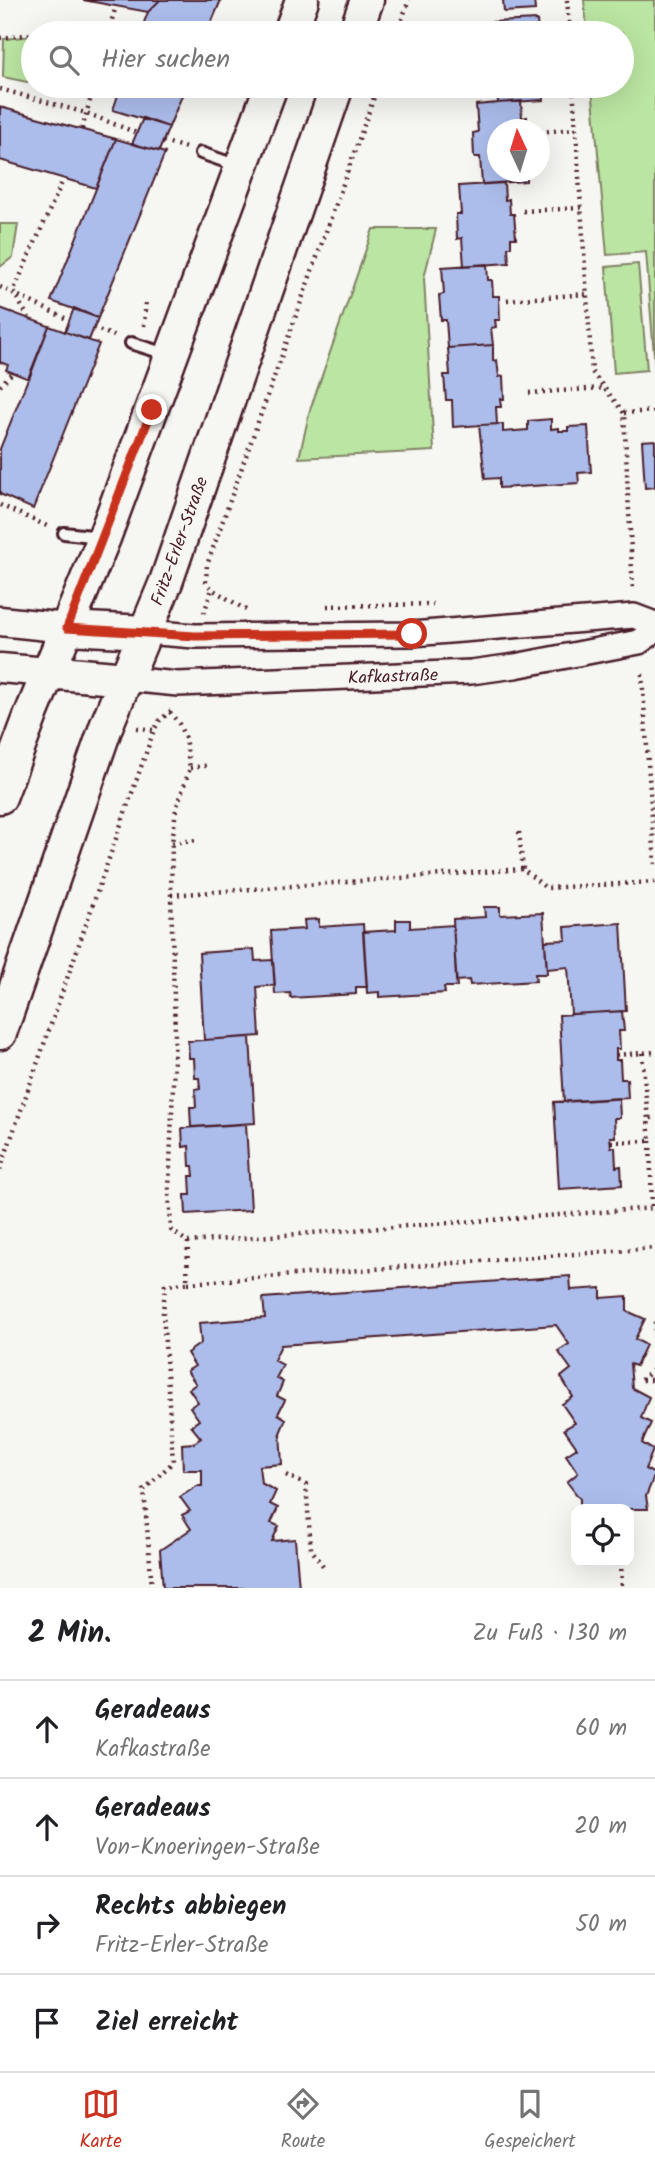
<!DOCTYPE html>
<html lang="de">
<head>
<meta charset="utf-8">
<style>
	body { margin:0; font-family:Kalam,sans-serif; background:#f6f6f6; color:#202124 }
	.controls { position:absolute; right:21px; bottom:21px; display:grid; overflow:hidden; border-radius:14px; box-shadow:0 7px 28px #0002 }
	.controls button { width:63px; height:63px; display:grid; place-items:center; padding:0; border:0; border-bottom:2px solid #e0e0e0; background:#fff; color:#202124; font:35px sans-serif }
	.compass { position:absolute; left:487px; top:119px; width:63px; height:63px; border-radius:50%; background:#fff; box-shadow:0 7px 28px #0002; rotate:356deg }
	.stop { position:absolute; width:21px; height:21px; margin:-16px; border:5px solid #c8321e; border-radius:50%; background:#fff }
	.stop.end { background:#c8321e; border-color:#fff; box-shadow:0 2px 7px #0008 }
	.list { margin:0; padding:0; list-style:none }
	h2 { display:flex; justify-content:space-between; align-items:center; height:91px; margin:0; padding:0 28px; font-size:30px }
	h2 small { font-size:23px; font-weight:400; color:#757577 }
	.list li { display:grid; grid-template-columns:46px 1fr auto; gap:21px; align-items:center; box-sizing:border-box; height:98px; padding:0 28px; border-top:2px solid #e0e0e0 }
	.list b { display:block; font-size:26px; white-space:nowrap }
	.list p { margin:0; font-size:23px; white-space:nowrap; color:#757577 }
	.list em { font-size:23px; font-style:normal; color:#757577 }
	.icon { flex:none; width:38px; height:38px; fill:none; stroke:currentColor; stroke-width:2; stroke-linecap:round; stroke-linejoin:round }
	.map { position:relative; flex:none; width:655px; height:1588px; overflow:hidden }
	.search { position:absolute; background:#fff; box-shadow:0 7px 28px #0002; left:21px; right:21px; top:21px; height:77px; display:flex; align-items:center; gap:18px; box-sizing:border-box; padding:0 24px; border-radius:38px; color:#757577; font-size:26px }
	.sheet { height:483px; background:#fff }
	nav { display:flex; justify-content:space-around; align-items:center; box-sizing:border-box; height:98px; border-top:2px solid #e0e0e0; background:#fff; font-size:19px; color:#757577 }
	nav a { display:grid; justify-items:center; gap:4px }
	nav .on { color:#c8321e }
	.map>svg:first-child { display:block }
	.green { fill:#bbe5a2; stroke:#828266; stroke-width:2 }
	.building { fill:#acbdec; stroke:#4a1f2b; stroke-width:2 }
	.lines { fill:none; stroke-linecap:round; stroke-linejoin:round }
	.service-casing { stroke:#4a1f2b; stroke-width:16 }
	.minor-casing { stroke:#4a1f2b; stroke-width:28 }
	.tertiary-casing { stroke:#4a1f2b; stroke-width:33 }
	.secondary-casing { stroke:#4a1f2b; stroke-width:37 }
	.path { stroke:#4a1f2b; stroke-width:4.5; stroke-dasharray:2 5; stroke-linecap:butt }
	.service { stroke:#f6f6f2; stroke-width:10 }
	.minor { stroke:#f6f6f2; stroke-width:23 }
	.tertiary { stroke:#f6f6f2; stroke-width:28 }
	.secondary { stroke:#f6f6f2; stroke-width:32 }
	.route { stroke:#c8321e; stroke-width:9 }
	.labels { text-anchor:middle; stroke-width:5; stroke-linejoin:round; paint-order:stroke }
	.street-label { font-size:18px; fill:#4a1f2b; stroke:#f6f6f2 }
</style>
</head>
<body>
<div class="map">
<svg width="655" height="1588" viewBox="0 0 655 1588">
	<rect width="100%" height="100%" fill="#f6f6f2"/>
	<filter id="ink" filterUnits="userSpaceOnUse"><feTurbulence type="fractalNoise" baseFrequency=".0143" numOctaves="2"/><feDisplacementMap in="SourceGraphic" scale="14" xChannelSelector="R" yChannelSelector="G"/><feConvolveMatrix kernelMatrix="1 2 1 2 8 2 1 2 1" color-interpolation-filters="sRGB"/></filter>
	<g filter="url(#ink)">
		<path class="green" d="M 584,0 L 655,0 L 655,368 L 646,252 L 607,255 L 592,86 L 622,86 L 622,33 L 587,33 Z
			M 33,36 L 33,80 L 27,82 L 3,77 L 4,39 Z
			M 0,224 L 18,224 L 13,257 L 0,267 Z
			M 373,229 L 436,229 L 424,278 L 434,451 L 299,458 L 310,410 Z
			M 638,264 L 647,370 L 614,373 L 606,267 Z"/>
		<path class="building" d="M 83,0 L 160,0 L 148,12 Z
			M 160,0 L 221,0 L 207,33 L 140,33 L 148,12 Z
			M 503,0 L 534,0 L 535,10 L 504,12 Z
			M 537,20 L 538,33 L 493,33 L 492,22 Z
			M 121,86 L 186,86 L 169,127 L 113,110 Z
			M 497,86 L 543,86 L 544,100 L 498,103 Z
			M 521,101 L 522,118 L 527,117 L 527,130 L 498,130 L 498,172 L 526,172 L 526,181 L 482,184 L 480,157 L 474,157 L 473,133 L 478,132 L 476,105 Z
			M 0,107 L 116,139 L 96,188 L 0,160 Z
			M 143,118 L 169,127 L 159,151 L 132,144 Z
			M 116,139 L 165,153 L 98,318 L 51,301 Z
			M 504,183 L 505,200 L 509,199 L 510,214 L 514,214 L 516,238 L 511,238 L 511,247 L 508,247 L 509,263 L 464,266 L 462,238 L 457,239 L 456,214 L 461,214 L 459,186 Z
			M 487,264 L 488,280 L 492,280 L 493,296 L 499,296 L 500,320 L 495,320 L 496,327 L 491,328 L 493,345 L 448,348 L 446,320 L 441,320 L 439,295 L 444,294 L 442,267 Z
			M 0,308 L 49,326 L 29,379 L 6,370 L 8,365 L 0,362 Z
			M 74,308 L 98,318 L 89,340 L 65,332 Z
			M 49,326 L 99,344 L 33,509 L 0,494 L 0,449 Z
			M 493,345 L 493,361 L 497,360 L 499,377 L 503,376 L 504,399 L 500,399 L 501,407 L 496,407 L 497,424 L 453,427 L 452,400 L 446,400 L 444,375 L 450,375 L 448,348 Z
			M 551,419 L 551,429 L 559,428 L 559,431 L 568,431 L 568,427 L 588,426 L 591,472 L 578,473 L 579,483 L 499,488 L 499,478 L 485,479 L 479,425 L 503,424 L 503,432 L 528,430 L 528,421 Z
			M 655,440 L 655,487 L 645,488 L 642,441 Z
			M 484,907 L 500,907 L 500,915 L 543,913 L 547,974 L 535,974 L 536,981 L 470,985 L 469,980 L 456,981 L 453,919 L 485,917 Z
			M 319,919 L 319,927 L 363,924 L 367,987 L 356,987 L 356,994 L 291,998 L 290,993 L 275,994 L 271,931 L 305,929 L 304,920 Z
			M 396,920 L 410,920 L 410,928 L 453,925 L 457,987 L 444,987 L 445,993 L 379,997 L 379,992 L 367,993 L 363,932 L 396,930 Z
			M 621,923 L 626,1011 L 571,1014 L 568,967 L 547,969 L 545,941 L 566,940 L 565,927 Z
			M 254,949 L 255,961 L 273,960 L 275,985 L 257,987 L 260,1036 L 204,1040 L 199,953 Z
			M 622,1011 L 624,1031 L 619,1031 L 620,1049 L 616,1049 L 616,1060 L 620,1060 L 621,1079 L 627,1079 L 628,1098 L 564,1102 L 559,1015 Z
			M 250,1037 L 255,1123 L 191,1127 L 190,1107 L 196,1107 L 195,1089 L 200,1088 L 199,1078 L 195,1078 L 194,1058 L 189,1058 L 188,1041 Z
			M 619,1098 L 620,1118 L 614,1118 L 615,1137 L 610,1137 L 611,1147 L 615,1147 L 616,1167 L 621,1166 L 622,1185 L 559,1189 L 554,1102 Z
			M 246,1124 L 251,1210 L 186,1214 L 185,1195 L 191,1195 L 190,1176 L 194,1176 L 193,1166 L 190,1166 L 189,1146 L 183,1147 L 182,1128 Z
			M 570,1276 L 571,1290 L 601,1288 L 601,1298 L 627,1296 L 627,1311 L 645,1319 L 635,1339 L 646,1345 L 636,1366 L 630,1364 L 632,1388 L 649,1397 L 641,1418 L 651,1423 L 642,1443 L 653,1450 L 645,1469 L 655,1474 L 646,1496 L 648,1509 L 580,1509 L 580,1499 L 567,1482 L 578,1473 L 566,1455 L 577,1448 L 564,1429 L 575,1423 L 562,1404 L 573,1397 L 561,1377 L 571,1369 L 558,1351 L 569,1344 L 556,1325 L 281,1345 L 274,1360 L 283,1365 L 276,1378 L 283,1382 L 277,1396 L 285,1400 L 278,1414 L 286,1419 L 280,1433 L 282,1464 L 259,1466 L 261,1483 L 276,1491 L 270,1504 L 278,1508 L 271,1523 L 279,1526 L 272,1541 L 295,1539 L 299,1588 L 163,1588 L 160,1550 L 191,1529 L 182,1515 L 190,1511 L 180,1497 L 197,1486 L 202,1486 L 202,1470 L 183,1470 L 182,1444 L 194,1443 L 201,1438 L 191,1426 L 199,1420 L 190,1407 L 198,1402 L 189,1389 L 196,1384 L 187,1371 L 195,1366 L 187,1353 L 201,1343 L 199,1323 L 265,1318 L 263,1298 Z"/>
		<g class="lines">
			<defs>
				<path id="service" d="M 201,153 L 238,166
					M 131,343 L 169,355
					M 64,533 L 101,537"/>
				<path id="minor" d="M 145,632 L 195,636 L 412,634 L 634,616 L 655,624
					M 126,679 L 178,684 L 471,672 L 515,666 L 639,642 L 655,631"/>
				<path id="tertiary" d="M 0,621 L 67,628
					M 0,668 L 48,672"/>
				<path id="secondary" d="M 290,33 L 302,0
					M 355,33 L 367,0
					M 67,628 L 145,632
					M 48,672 L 126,679
					M 0,797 L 32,712 L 104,538 L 271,86
					M 0,1033 L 107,724 L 166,582 L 337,86"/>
			</defs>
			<use href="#service" class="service-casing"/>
			<use href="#minor" class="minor-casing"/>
			<use href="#tertiary" class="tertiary-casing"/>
			<use href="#secondary" class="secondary-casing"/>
			<path class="path" d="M 567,0 L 570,33
				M 41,33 L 111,25
				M 108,33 L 116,6
				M 397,33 L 409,0
				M 0,38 L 33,34
				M 573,86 L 592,372 L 624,413 L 633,591
				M 0,89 L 86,113 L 137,133
				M 82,129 L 94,86
				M 540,132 L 576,129
				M 163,141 L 186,148
				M 523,211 L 581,208
				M 0,287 L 69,320
				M 507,300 L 587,294
				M 29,318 L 13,292 L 64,178
				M 144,326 L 146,299
				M 93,328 L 114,336
				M 0,386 L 13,372
				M 529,393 L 603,388
				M 624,413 L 655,411
				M 0,505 L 47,526
				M 327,606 L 433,604
				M 246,610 L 212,589 L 206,582 L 207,565 L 378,86
				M 204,613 L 212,589
				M 642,674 L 655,864
				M 170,712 L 179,724 L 185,738 L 190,768 L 176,809 L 172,843 L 171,895 L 175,1033 L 169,1191 L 171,1230 L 188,1242 L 655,1208
				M 137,728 L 154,730
				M 190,768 L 210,765
				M 519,832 L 523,869
				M 172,843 L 196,840
				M 171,895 L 523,869 L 546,888 L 655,882
				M 642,1053 L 648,1120
				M 616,1055 L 655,1052
				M 650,1141 L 652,1208
				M 611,1142 L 650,1141 L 648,1120 L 655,1116
				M 0,1170 L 154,730 L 160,720 L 171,711
				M 188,1242 L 187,1283 L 655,1248
				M 641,1380 L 655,1369 L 655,1318
				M 642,1380 L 655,1380
				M 286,1475 L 306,1485 L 311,1549 L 324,1567
				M 621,1562 L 622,1588
				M 152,1588 L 144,1490 L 173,1462 L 163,1313 L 165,1285 L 187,1283"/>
			<use href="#service" class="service"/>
			<use href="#minor" class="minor"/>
			<use href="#tertiary" class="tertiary"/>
			<use href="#secondary" class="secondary"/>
		</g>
	</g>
	<g class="lines" filter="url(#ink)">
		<path class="route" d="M 152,410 L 67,628 L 195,636 L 412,634"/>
	</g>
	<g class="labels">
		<g class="street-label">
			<text transform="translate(179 541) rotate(-70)" y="6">Fritz-Erler-Straße</text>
			<text transform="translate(393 676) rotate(-2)" y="6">Kafkastraße</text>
		</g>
	</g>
</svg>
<div class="controls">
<button><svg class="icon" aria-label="locate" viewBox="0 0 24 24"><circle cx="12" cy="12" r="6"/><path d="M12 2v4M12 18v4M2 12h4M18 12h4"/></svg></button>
</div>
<svg class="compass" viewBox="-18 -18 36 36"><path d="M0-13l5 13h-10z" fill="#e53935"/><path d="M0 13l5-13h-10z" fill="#757577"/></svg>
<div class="stop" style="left:412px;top:634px"></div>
<div class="stop end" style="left:152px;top:410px"></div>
<div class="search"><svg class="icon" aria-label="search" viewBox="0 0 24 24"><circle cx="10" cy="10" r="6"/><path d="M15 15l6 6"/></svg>Hier suchen</div>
</div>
<section class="sheet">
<h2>2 Min.<small>Zu Fuß · 130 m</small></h2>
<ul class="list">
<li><svg class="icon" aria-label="ahead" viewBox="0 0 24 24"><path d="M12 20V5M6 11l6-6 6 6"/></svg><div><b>Geradeaus</b><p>Kafkastraße</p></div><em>60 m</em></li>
<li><svg class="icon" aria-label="ahead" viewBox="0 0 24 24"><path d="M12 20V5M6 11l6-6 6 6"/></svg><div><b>Geradeaus</b><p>Von-Knoeringen-Straße</p></div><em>20 m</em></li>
<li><svg class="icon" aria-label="right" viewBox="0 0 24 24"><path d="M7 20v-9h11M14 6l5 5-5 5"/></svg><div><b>Rechts abbiegen</b><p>Fritz-Erler-Straße</p></div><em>50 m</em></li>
<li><svg class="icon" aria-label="arrive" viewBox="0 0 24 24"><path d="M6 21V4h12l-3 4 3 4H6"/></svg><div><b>Ziel erreicht</b></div></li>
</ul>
</section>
<nav>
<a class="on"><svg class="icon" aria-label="map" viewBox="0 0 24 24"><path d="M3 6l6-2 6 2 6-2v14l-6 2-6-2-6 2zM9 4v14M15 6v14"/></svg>Karte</a>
<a><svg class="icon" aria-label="directions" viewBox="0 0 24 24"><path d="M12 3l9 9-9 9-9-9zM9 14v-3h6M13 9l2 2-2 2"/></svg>Route</a>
<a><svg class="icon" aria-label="saved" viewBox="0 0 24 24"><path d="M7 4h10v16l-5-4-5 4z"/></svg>Gespeichert</a>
</nav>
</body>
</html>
